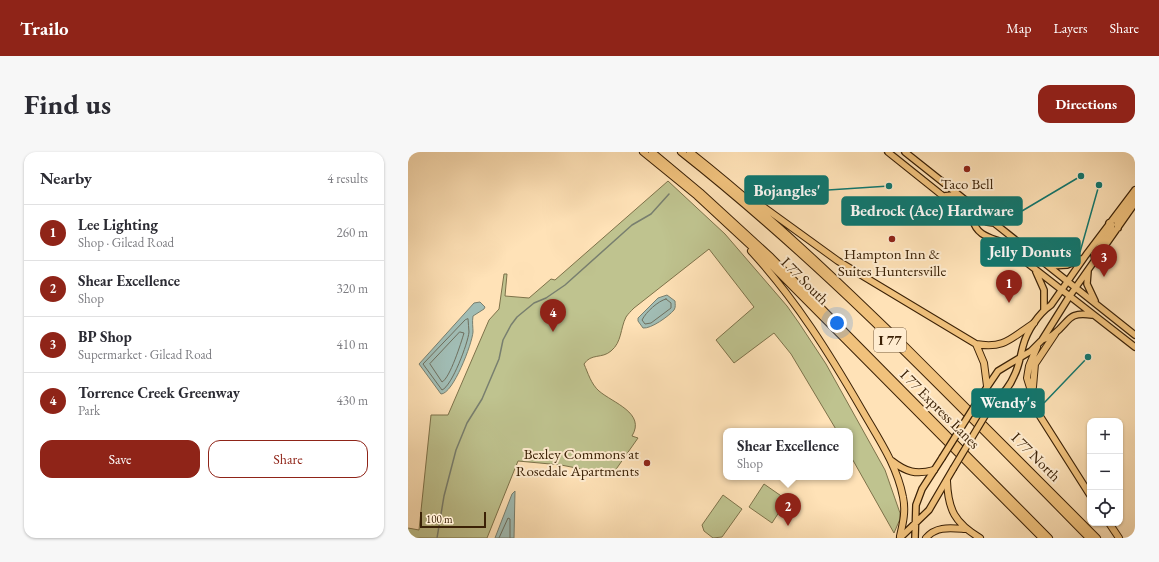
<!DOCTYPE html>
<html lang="en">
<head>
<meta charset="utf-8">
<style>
	body { margin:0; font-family:"EB Garamond",serif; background:#f7f7f7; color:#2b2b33 }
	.controls { position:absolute; right:12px; bottom:12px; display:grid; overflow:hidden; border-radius:8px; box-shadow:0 1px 3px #0004 }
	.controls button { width:36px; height:36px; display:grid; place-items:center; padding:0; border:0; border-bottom:1px solid #e1e1e2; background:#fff; color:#2b2b33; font:20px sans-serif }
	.scale { position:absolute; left:12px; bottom:10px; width:66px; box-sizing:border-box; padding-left:4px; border:2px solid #3b2106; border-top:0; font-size:11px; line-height:14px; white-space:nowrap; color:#3b2106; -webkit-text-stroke:3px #ffecd0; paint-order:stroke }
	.you { position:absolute; left:429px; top:171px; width:14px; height:14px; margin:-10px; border:3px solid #fff; border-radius:50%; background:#1a73e8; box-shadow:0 0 0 6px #1a73e833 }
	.badge { display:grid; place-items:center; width:26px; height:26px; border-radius:50%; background:#8f2418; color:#fff; font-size:13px; font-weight:700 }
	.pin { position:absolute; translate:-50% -33px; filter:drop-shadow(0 1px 2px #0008) }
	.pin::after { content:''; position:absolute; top:21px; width:14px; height:12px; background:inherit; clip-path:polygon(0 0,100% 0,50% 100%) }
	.popup { position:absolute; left:315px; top:276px; width:130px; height:52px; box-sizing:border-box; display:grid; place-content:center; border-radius:8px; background:#fff; filter:drop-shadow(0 1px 3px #0005); font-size:13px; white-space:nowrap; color:#7c7c81 }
	.popup b { font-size:15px; color:#2b2b33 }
	.popup::after { content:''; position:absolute; left:50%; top:100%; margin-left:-8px; border:8px solid transparent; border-top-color:#fff }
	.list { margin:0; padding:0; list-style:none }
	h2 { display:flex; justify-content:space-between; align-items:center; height:52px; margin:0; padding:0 16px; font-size:17px }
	h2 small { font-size:13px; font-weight:400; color:#7c7c81 }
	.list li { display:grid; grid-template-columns:26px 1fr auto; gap:12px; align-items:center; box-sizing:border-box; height:56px; padding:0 16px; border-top:1px solid #e1e1e2 }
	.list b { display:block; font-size:15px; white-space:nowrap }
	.list p { margin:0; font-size:13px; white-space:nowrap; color:#7c7c81 }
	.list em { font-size:13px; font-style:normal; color:#7c7c81 }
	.actions { display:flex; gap:8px; padding:12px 16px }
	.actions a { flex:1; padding:9px 0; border:1px solid #8f2418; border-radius:12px; text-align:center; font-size:14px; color:#8f2418 }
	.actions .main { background:#8f2418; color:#fff }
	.icon { flex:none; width:22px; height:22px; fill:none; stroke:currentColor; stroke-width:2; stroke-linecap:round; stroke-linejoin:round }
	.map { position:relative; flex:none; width:727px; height:386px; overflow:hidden; border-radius:12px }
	header { display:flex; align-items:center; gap:24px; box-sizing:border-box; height:56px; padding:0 20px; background:#8f2418; color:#fff }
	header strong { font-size:19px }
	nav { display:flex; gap:22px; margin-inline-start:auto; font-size:14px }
	.intro { display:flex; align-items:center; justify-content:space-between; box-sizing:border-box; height:96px; padding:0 24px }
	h1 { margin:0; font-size:28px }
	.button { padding:10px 18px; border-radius:12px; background:#8f2418; color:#fff; font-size:14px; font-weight:700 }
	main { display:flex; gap:24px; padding:0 24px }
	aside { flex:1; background:#fff; border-radius:12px; box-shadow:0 1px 3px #0004 }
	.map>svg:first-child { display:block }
	.green { fill:#bfc38f; stroke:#7d724a }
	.water { fill:#a1bdb5; stroke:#787f6f }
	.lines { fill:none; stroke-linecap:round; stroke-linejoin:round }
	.shore { stroke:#6e6f5e; stroke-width:1 }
	.stream { stroke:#787f6f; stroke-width:1.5 }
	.major-casing { stroke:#3b2106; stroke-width:8 }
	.highway-casing { stroke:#3b2106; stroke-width:8 }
	.major { stroke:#f0c17c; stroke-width:5.5 }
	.highway { stroke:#f0c17c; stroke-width:6 }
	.major-bridge-casing { stroke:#3b2106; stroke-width:8; stroke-linecap:butt }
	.major-bridge { stroke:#f0c17c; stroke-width:5.5 }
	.poi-dot { fill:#8f2418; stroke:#ffecd0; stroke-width:1.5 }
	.labels { text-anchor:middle; stroke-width:4; stroke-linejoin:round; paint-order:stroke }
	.shield { fill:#ffecd0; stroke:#765e43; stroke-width:1 }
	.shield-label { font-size:14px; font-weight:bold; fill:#3b2106 }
	.poi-label { font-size:15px; fill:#3b2106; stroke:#ffecd0 }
	.street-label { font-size:15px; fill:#3b2106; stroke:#ffecd0 }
	.leader { fill:none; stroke:#0f766e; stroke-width:1.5 }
	.callout-dot { fill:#0f766e; stroke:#ffecd0; stroke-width:1.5 }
	.callout { fill:#0f766e; stroke:#0f766e; stroke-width:1.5 }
	.callout-label { font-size:16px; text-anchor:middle; font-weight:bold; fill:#fff }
</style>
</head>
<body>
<header>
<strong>Trailo</strong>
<nav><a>Map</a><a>Layers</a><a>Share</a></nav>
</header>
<div class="intro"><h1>Find us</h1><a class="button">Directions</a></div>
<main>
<aside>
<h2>Nearby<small>4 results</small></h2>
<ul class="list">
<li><span class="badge">1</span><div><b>Lee Lighting</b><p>Shop · Gilead Road</p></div><em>260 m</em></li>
<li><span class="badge">2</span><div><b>Shear Excellence</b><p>Shop</p></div><em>320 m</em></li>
<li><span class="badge">3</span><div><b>BP Shop</b><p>Supermarket · Gilead Road</p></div><em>410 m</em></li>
<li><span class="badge">4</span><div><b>Torrence Creek Greenway</b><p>Park</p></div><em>430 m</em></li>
</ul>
<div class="actions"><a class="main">Save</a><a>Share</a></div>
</aside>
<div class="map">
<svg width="727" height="386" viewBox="0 0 727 386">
	<rect width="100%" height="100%" fill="#ffe2b7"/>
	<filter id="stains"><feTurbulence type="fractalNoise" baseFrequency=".005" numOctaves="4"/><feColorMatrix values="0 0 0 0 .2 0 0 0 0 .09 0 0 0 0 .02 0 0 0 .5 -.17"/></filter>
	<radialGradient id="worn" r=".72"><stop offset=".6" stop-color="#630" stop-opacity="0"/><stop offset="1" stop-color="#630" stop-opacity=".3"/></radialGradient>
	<path class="green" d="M 260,29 L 317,82 L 379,154 L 391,171 L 418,212 L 477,318 L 492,361 L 492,367 L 486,381 L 442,303 L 442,279 L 429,279 L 383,202 L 366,181 L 326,211 L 308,188 L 346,155 L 301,97 L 226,156 C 223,159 220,162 218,165 C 212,177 214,190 203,199 C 194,207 183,201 176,212 C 180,221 183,232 191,239 C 205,251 238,261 224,284 L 230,286 L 204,323 L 153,313 L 110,309 L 79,386 L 0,386 L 0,376 L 11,378 L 23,263 L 40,263 L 81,168 L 91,157 L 96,122 L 99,122 L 97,144 L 121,146 L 143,127 L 147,128 Z
		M 356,332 L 379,348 L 364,371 L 341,355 Z
		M 315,343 L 334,357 L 314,385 L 305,386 L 296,379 L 294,373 Z"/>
	<path class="water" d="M 259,143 L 267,149 C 267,152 268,155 266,158 C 261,164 243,177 235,176 L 230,169 L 230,166 L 250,146 Z
		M 72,150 L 77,155 L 76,157 L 65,164 C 64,170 65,175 65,180 C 64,192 45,242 33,242 L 11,212 L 66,151 Z
		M 107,339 L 106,386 L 87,386 L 104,342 Z"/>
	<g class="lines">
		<path class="shore" d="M 258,147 L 263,151 L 263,156 L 243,171 L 237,172 L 234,168 C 238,160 250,149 258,147 Z
			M 60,167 C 60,171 61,176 61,180 C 60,191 44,234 34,238 L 15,212 L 57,168 Z
			M 52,180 L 56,181 C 53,191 42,226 34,230 L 22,212 Z
			M 91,386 L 100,366 L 102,367 L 102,386"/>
		<path class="stream" d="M 29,386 L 36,344 L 48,298 L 59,271 L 74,247 L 91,207 L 95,188 L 103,173 L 109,165 L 126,151 L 138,146 L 157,133 L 224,73 L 243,62 L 261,42"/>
		<defs>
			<path id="major" d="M 480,0 L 565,68 C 568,82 580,85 591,89 L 727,195
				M 497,0 L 727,183
				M 536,44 L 544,43 L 558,54 L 565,53
				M 565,68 L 570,63 L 579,70 L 586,71
				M 710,76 L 709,70 L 727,44 L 727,38
				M 687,108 L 686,102 L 703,78 L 704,73 L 701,71
				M 641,114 L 659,113 L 673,107
				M 680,119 L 679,132 L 687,149
				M 628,120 L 636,138 L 636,158
				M 634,188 C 638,186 643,185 646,182 C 662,170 659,159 684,163
				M 571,247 L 590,219 L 623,199 L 634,188 L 661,145 L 727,51
				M 581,257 C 590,247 601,237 606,224 C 611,215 612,205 615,194 C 619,179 630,162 643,153 L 678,103 L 727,38
				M 492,386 L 521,358 L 545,317
				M 507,386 L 508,353 L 514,337 L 534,306"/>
			<path id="highway" d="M 235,0 L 289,44 L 359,109 L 634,386
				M 244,0 L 292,40 L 363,105 L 641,386
				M 273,0 C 420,116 550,253 681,386
				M 282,0 C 358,60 428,127 497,194 C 561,258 625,322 689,386
				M 350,51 L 430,109 L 568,192 C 597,197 603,186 626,171
				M 343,99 C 388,148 421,201 454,258 C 470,286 489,313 495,345 C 498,359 495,371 492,384
				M 568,192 L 576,211 L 579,234
				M 629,195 L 621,214 L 619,226 L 630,261 L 682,343
				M 625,235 L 627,212 L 647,182
				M 588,250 L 613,251 L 630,261
				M 484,309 C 498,320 508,323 526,318
				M 539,329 C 540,358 547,371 572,386
				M 701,371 L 711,386
				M 518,386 C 528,374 542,376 557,377"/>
		</defs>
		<use href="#major" class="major-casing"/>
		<use href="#highway" class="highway-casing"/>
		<use href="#major" class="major"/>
		<use href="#highway" class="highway"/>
		<defs>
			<path id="major-bridge" d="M 534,306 L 571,247
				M 545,317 L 581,257"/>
		</defs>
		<use href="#major-bridge" class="major-bridge-casing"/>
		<use href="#major-bridge" class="major-bridge"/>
	</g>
	<g class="poi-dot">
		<circle cx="559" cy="17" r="4"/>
		<circle cx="484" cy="87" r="4"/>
		<circle cx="239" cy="311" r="4"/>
	</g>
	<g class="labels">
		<rect class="shield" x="466" y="176" width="32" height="24" rx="3"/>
		<g class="shield-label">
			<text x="482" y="193">I 77</text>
		</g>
		<g class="poi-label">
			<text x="559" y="37">Taco Bell</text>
			<text x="484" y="107">Hampton Inn &amp;<tspan x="484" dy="17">Suites Huntersville</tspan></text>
			<text x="231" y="307" text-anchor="end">Bexley Commons at<tspan x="231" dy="17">Rosedale Apartments</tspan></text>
		</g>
		<g class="street-label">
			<text transform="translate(397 129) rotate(45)" y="5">I 77 South</text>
			<text transform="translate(532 257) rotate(45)" y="5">I 77 Express Lanes</text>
			<text transform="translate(628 305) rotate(45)" y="5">I 77 North</text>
		</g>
	</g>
	<path class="leader" d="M481 34L420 38M673 24L614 59M691 33L672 100M680 205L636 251"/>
	<g class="callout-dot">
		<circle cx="481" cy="34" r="4"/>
		<circle cx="673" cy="24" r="4"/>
		<circle cx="691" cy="33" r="4"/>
		<circle cx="680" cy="205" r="4"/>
	</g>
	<g class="callout">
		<rect x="337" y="24" width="83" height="28" rx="4"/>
		<rect x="434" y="45" width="180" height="28" rx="4"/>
		<rect x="573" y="86" width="99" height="28" rx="4"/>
		<rect x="564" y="237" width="72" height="28" rx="4"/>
	</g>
	<g class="callout-label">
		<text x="379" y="44">Bojangles'</text>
		<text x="524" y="64">Bedrock (Ace) Hardware</text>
		<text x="622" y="105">Jelly Donuts</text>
		<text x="600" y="256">Wendy's</text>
	</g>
	<rect width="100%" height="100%" filter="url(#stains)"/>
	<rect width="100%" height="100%" fill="url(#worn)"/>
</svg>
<div class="controls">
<button>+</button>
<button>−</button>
<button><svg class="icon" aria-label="locate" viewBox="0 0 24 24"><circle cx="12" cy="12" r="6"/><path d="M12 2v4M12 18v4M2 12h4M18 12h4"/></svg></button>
</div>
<div class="scale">100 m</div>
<div class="you"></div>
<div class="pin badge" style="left:601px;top:151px">1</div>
<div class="pin badge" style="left:380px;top:374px">2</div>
<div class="popup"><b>Shear Excellence</b>Shop</div>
<div class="pin badge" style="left:696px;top:125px">3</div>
<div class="pin badge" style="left:145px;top:180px">4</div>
</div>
</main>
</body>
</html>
